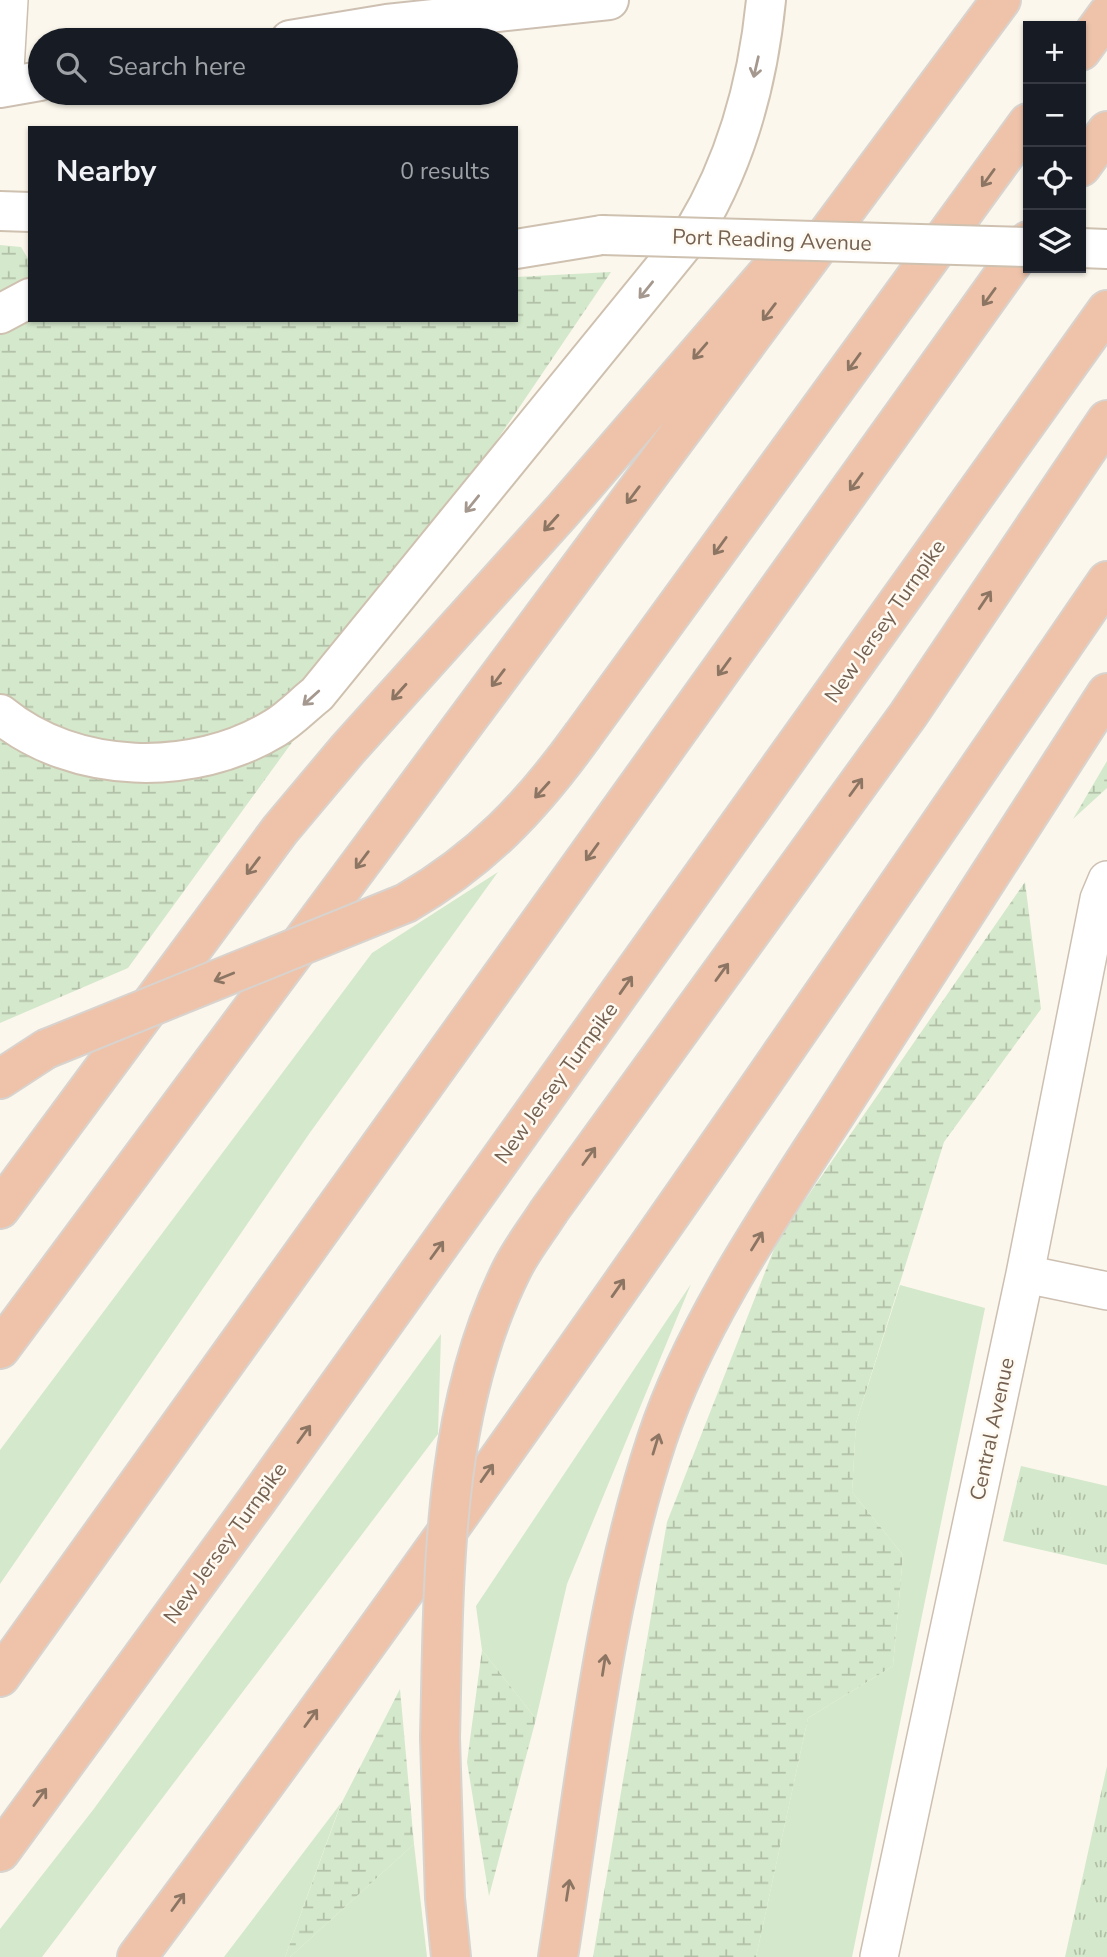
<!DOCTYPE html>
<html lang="en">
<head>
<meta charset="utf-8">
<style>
	body { margin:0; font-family:"Nunito Sans",sans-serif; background:#20242c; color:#f1f3f6 }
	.controls { position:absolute; right:21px; top:21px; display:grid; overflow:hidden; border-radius:0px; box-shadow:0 2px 5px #0004 }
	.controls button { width:63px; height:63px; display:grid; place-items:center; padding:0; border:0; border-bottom:2px solid #363941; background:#171b24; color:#f1f3f6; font:35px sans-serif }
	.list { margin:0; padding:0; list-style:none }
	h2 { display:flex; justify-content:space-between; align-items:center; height:91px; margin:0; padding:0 28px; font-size:30px }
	h2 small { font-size:23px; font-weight:400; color:#9ea1a6 }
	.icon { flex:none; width:38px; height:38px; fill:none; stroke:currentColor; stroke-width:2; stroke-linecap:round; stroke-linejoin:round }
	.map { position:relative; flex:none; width:1107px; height:1957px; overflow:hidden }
	.search { position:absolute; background:#171b24; box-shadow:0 2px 5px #0004; left:28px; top:28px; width:490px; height:77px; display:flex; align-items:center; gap:18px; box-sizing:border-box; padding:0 24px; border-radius:38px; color:#9ea1a6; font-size:26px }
	.panel { position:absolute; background:#171b24; box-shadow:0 2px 5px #0004; left:28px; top:126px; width:490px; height:196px; border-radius:0px }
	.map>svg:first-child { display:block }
	.grass { fill:#d4e8cb }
	.wetland { fill:url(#wetland-marsh) }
	.park { fill:url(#park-tufts) }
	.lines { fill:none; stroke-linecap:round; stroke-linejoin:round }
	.minor-casing { stroke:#cdc0b2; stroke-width:40 }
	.tertiary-casing { stroke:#cdc0b2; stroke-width:42 }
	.secondary-casing { stroke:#cfc1b0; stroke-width:42 }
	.motorway-casing { stroke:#d8d3ce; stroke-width:42 }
	.minor { stroke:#fff; stroke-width:37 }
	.tertiary { stroke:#fff; stroke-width:38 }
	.secondary { stroke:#fff; stroke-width:38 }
	.motorway { stroke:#eec3aa; stroke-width:38 }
	.secondary-bridge-casing { stroke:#cfc1b0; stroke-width:42; stroke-linecap:butt }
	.motorway-bridge-casing { stroke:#d8d3ce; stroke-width:42; stroke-linecap:butt }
	.secondary-bridge { stroke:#fff; stroke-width:38 }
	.motorway-bridge { stroke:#eec3aa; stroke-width:38 }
	.oneway { stroke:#a5988e }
	.oneway2 { stroke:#8c7563 }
	.labels { text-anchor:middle; stroke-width:5; stroke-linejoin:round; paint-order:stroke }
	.street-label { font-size:21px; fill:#746151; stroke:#fefaf2 }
</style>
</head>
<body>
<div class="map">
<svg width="1107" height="1957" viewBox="0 0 1107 1957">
	<defs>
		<pattern id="wetland-marsh" width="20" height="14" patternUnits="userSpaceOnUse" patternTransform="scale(1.75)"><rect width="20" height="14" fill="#d4e8cb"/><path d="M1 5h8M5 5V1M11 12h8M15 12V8" fill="none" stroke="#b1bfa7"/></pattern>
		<pattern id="park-tufts" width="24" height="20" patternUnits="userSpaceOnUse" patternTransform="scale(1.75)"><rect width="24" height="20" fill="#d4e8cb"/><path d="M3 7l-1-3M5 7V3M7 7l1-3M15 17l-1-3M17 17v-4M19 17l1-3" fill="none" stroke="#b1bfa7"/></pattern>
	</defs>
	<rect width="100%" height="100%" fill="#fbf7ec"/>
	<path class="grass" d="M 498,872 L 309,1134 L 0,1584 L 0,1450 L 372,953 Z
		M 691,1284 L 567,1584 L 536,1719 L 482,1650 L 476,1606 Z
		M 900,1285 L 985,1308 L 852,1957 L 756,1957 L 808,1718 L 893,1666 L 903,1555 L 852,1492 L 856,1423 Z
		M 441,1334 L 438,1434 L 42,1957 L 0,1957 L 0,1929 L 93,1810 Z
		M 341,1803 L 285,1957 L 224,1957 Z
		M 414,1844 L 427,1957 L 290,1957 Z"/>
	<path class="wetland" d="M 0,245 L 21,247 L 30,262 L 30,320 L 516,320 L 516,277 L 611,272 L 293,741 L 128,968 L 0,1023 Z
		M 1107,761 L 1107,788 L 1073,819 Z
		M 1025,882 L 1041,1009 L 944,1142 L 856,1423 L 852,1492 L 903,1555 L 893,1666 L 808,1718 L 756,1957 L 593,1957 L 667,1522 L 778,1239 Z
		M 482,1650 L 536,1719 L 489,1896 L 467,1762 Z
		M 400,1689 L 414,1844 L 290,1957 L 285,1957 L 341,1804 Z"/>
	<path class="park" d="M 1021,1466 L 1107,1486 L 1107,1565 L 1003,1541 Z
		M 1107,1766 L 1107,1957 L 1065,1957 Z"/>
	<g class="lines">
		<defs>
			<path id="minor" d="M 4,87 L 9,0
				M 1025,1274 L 1107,1291
				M 879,1957 L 1025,1274 L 1099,899 L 1107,880"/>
			<path id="tertiary" d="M 290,40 L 387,24 L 609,0
				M 0,88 L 40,81"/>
			<path id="secondary" d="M 0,211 L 30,212
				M 1081,248 L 1107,249
				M 516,249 L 602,235
				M 0,314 L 30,298
				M 0,714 C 74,775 193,778 275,728 C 290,719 303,705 317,694 L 694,231 C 737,160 758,82 766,0"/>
			<path id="motorway" d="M 1081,51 L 1107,15
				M 1081,167 L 1107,131
				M 583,735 L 1028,123
				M 0,1079 L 46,1049
				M 0,1209 L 280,830 L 348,749 L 563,510 L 780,259
				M 549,1211 L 908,715 L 1107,420
				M 0,1349 L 1001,0
				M 0,1677 L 1028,241
				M 440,1738 L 445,1898 L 451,1957
				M 0,1852 L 257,1500 L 1107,310
				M 137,1957 C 473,1507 790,1044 1107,581
				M 558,1957 C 585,1787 603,1602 657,1439 C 696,1321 777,1205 844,1101 C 932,965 1019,829 1107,693"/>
		</defs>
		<use href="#minor" class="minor-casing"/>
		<use href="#tertiary" class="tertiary-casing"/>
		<use href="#secondary" class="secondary-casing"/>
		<use href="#motorway" class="motorway-casing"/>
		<use href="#minor" class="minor"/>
		<use href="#tertiary" class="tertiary"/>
		<use href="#secondary" class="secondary"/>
		<use href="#motorway" class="motorway"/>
		<defs>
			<path id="secondary-bridge" d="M 602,235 L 1028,247"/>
			<path id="motorway-bridge" d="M 46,1049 L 406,903 C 482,859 532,806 583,735
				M 440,1738 C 444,1582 440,1413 512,1269 C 522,1249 537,1230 549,1211"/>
		</defs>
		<use href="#secondary-bridge" class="secondary-bridge-casing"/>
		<use href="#motorway-bridge" class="motorway-bridge-casing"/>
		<use href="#secondary-bridge" class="secondary-bridge"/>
		<use href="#motorway-bridge" class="motorway-bridge"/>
	</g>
	<defs><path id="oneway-shaft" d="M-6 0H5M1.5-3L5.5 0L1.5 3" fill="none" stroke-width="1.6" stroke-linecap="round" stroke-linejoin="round" transform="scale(1.75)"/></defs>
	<g class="oneway">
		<use href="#oneway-shaft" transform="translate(756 67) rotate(103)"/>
		<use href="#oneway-shaft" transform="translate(646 290) rotate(129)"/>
		<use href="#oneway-shaft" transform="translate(472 504) rotate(129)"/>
		<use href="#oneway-shaft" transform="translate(311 698) rotate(138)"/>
	</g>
	<g class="oneway2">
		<use href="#oneway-shaft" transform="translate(988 178) rotate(126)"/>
		<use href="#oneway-shaft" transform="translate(989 297) rotate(126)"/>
		<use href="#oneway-shaft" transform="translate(769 312) rotate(127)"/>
		<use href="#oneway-shaft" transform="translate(700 351) rotate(131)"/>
		<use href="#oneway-shaft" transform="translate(854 362) rotate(126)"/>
		<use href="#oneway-shaft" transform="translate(856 482) rotate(126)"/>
		<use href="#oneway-shaft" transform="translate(633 495) rotate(127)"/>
		<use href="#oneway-shaft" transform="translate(551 523) rotate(132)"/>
		<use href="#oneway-shaft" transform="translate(720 546) rotate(126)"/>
		<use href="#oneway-shaft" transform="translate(985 600) rotate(-56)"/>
		<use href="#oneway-shaft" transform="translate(724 667) rotate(126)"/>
		<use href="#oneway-shaft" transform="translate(498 678) rotate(127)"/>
		<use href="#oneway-shaft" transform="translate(399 692) rotate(132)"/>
		<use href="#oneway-shaft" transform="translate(856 787) rotate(-54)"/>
		<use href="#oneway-shaft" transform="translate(542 790) rotate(132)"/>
		<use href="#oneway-shaft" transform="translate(592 852) rotate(126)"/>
		<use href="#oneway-shaft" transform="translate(362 860) rotate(127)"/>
		<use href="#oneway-shaft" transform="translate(253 866) rotate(127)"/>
		<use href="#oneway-shaft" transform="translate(722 972) rotate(-54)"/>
		<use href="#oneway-shaft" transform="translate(224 977) rotate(158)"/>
		<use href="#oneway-shaft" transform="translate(626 985) rotate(-55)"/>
		<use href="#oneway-shaft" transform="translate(589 1156) rotate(-54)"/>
		<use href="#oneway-shaft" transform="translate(757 1241) rotate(-58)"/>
		<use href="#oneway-shaft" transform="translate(437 1250) rotate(-54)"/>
		<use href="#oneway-shaft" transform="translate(618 1288) rotate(-55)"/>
		<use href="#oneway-shaft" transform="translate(304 1434) rotate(-54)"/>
		<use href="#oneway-shaft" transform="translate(656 1444) rotate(-73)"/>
		<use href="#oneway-shaft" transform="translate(487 1473) rotate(-55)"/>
		<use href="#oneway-shaft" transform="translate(604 1665) rotate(-81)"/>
		<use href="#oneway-shaft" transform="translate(311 1718) rotate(-54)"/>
		<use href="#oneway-shaft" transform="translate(40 1797) rotate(-54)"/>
		<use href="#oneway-shaft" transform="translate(568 1890) rotate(-81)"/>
		<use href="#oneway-shaft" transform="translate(178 1902) rotate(-54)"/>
	</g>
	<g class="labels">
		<g class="street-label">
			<text transform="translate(772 240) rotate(2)" y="7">Port Reading Avenue</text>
			<text transform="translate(885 621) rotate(-55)" y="7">New Jersey Turnpike</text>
			<text transform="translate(556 1083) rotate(-54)" y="7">New Jersey Turnpike</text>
			<text transform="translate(992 1429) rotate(-78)" y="7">Central Avenue</text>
			<text transform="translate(225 1543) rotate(-54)" y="7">New Jersey Turnpike</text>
		</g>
	</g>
</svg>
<div class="controls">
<button>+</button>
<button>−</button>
<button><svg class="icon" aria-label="locate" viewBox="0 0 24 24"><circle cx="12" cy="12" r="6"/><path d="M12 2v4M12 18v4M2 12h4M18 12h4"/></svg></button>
<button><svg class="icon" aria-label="layers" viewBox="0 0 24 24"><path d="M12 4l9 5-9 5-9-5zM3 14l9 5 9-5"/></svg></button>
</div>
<div class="search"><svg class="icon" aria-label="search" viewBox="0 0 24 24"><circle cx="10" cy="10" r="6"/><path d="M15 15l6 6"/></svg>Search here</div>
<section class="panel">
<h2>Nearby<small>0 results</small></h2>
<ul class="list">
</ul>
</section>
</div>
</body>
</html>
